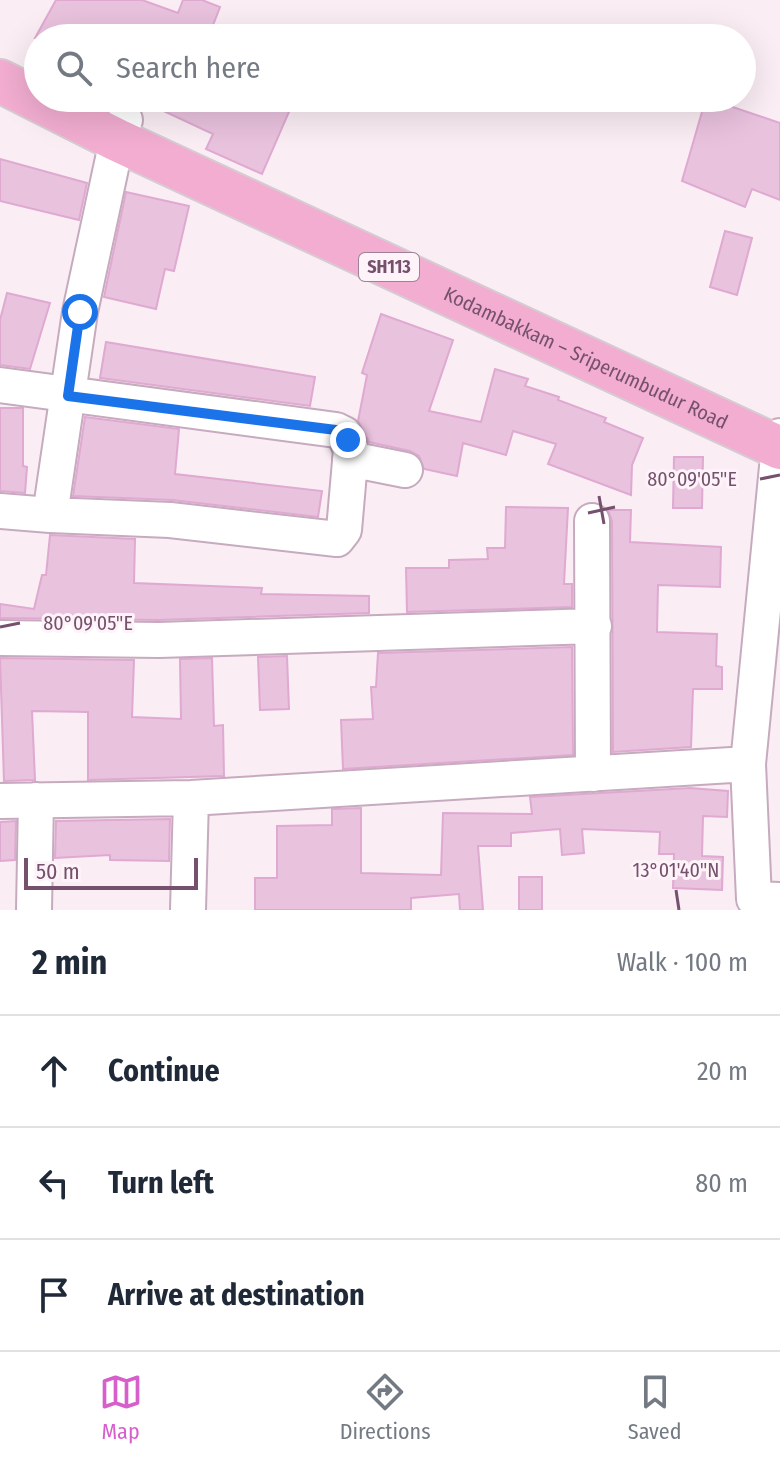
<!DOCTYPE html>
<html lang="en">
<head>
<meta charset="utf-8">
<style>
	body { margin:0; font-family:"Fira Sans Condensed",sans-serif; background:#f2f2f3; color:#1f2937 }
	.scale { position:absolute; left:24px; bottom:20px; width:174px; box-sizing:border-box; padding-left:8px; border:4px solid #75516d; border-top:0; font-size:22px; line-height:28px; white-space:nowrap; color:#75516d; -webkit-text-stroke:6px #fef3f9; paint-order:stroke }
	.stop { position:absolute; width:24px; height:24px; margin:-18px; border:6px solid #1a73e8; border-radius:50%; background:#fff }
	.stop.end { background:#1a73e8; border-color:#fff; box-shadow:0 2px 8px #0008 }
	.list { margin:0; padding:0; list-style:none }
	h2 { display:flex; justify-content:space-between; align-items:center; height:104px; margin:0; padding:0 32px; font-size:34px }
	h2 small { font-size:26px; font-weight:400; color:#747a83 }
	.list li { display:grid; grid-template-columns:52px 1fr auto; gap:24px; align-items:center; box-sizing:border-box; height:112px; padding:0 32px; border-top:2px solid #e0e1e3 }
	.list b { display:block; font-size:30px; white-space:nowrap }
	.list em { font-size:26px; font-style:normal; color:#747a83 }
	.icon { flex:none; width:44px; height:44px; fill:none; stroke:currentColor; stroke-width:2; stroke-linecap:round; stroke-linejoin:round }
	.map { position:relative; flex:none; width:780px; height:910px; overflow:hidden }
	.search { position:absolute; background:#fff; box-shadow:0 8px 32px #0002; left:24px; right:24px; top:24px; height:88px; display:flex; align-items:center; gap:20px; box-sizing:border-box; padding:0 28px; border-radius:44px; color:#747a83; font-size:30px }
	.sheet { height:440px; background:#fff }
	nav { display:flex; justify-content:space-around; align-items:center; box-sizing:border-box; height:112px; border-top:2px solid #e0e1e3; background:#fff; font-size:22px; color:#747a83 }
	nav a { display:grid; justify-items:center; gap:4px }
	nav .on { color:#d75fcc }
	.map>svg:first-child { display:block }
	.building { fill:#e9c2de; stroke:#dfa9d1; stroke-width:2 }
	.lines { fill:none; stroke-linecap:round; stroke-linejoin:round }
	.minor-casing { stroke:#c6abbe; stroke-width:38 }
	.major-casing { stroke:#d6cbd3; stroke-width:46 }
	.minor { stroke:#fff; stroke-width:34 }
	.major { stroke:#f2add0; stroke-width:42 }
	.route { stroke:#1a73e8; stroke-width:10 }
	.ticks { fill:none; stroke:#75516d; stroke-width:3 }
	.labels { text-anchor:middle; stroke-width:6; stroke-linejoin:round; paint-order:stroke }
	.shield { fill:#fef3f9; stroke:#9e8297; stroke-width:2 }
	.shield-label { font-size:18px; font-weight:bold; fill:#75516d }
	.street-label { font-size:20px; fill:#75516d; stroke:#fef3f9 }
	.ticks-label { font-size:20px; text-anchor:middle; fill:#75516d; stroke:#fef3f9; stroke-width:6; stroke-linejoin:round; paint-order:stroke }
</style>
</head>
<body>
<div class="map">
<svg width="780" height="910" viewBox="0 0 780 910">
	<rect width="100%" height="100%" fill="#fbedf4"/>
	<path class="building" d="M 56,0 L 142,0 L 178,13 L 183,0 L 202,0 L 220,7 L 208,38 L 35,38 Z
		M 136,98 L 295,98 L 262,174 L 206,149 L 213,134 Z
		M 706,98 L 780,123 L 780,200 L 752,189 L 745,207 L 682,181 Z
		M 0,159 L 87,183 L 79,220 L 0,201 Z
		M 126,192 L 189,206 L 174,271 L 165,269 L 156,309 L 104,297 Z
		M 725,231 L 752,238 L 737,295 L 710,287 Z
		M 7,293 L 50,303 L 30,369 L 0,365 L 0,320 Z
		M 381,314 L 453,340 L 429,411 L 481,422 L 495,369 L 528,379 L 525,386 L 559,397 L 558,400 L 606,418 L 604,422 L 643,438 L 632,465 L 631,495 L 548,464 L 556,444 L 513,431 L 506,455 L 463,443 L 457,476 L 424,469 L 419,456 L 410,451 L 369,442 L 358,421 L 367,375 L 362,373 Z
		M 106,342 L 315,377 L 310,406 L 100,378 Z
		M 0,408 L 23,408 L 23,466 L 27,467 L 25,493 L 0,491 Z
		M 85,417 L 179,429 L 175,474 L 322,491 L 318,517 L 172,500 L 73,496 Z
		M 674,457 L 703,457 L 702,508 L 673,508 Z
		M 506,507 L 568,508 L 564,584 L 572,584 L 572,607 L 407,612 L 406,568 L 449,568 L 449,560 L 488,559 L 487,548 L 505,548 Z
		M 608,510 L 631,510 L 630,542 L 721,547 L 720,587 L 658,585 L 657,632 L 717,634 L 716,666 L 722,667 L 722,689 L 693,689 L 691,747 L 613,752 L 612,521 Z
		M 50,535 L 135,539 L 134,583 L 262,588 L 261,594 L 369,596 L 369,613 L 159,620 L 0,618 L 0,604 L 34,609 L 42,575 L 46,575 Z
		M 572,647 L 573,755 L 343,769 L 341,720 L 373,719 L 371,687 L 376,687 L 378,653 Z
		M 287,656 L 289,709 L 260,710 L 258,657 Z
		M 0,658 L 134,660 L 132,717 L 181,719 L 180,659 L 212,658 L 214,726 L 223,725 L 224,776 L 88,780 L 88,712 L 32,711 L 35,780 L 4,781 Z
		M 690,788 L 728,791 L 727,817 L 703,816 L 702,856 L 723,857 L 722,890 L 673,888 L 674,854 L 659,854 L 660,832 L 582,829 L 584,853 L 562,855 L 560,829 L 511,833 L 511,846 L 478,846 L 483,910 L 460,910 L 459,894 L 411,898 L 411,910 L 255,910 L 255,878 L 277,878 L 277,826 L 332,825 L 332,809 L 361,808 L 361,873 L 441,875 L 443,813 L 532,814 L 530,797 Z
		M 170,819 L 169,861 L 110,860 L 110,855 L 55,858 L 56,821 Z
		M 16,821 L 15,860 L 0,861 L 0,822 Z
		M 519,877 L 542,877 L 542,910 L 519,910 Z"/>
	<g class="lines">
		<defs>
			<path id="minor" d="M 0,385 L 336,430 L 344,434 L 351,450 L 344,530 L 337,539 L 170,520 L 50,515
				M 780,436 L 748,764 L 754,899 L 780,900
				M 350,459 L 405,470
				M 0,511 L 50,515 L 80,312 L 117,140 L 125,120
				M 592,521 L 593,774
				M 0,638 L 159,640 L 594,626
				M 0,801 L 191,798 L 748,764
				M 34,910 L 36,800
				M 188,910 L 191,798"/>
			<g id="major">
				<path id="s1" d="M 0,81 L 117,140 L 780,448"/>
			</g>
		</defs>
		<use href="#minor" class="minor-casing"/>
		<use href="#major" class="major-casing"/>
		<use href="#minor" class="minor"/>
		<use href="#major" class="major"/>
	</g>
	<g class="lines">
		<path class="route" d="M 80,312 L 68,396 L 336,430 L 348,440"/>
	</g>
	<path class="ticks" d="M 760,479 L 780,475M 599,496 L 604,524M 588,513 L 615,507M 0,627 L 20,623M 676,890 L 679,910"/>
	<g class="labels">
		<rect class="shield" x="359" y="253" width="60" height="28" rx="6"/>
		<g class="shield-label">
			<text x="389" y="273">SH113</text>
		</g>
		<g class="street-label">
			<text dy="7" stroke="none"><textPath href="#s1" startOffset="648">Kodambakkam – Sriperumbudur Road</textPath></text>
		</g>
	</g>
	<g class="ticks-label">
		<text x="692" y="486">80°09'05"E</text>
		<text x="88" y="630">80°09'05"E</text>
		<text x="676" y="877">13°01'40"N</text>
	</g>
</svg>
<div class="scale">50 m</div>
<div class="stop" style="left:80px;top:312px"></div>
<div class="stop end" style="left:348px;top:440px"></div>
<div class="search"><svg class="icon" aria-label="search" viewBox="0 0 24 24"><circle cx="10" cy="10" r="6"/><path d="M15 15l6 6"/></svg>Search here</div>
</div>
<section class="sheet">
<h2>2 min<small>Walk · 100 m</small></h2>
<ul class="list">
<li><svg class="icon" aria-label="ahead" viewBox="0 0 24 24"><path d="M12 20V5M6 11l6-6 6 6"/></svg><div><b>Continue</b></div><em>20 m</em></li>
<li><svg class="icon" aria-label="left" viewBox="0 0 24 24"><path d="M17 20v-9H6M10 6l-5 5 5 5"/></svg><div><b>Turn left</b></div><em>80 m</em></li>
<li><svg class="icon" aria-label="arrive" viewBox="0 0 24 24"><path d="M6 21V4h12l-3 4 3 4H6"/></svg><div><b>Arrive at destination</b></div></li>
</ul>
</section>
<nav>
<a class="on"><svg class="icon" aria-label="map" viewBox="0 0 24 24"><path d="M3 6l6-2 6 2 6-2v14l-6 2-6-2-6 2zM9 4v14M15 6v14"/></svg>Map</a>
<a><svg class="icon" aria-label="directions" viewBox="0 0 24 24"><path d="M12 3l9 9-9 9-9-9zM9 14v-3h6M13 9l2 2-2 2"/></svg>Directions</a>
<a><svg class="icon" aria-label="saved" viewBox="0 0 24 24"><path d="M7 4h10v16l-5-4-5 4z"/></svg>Saved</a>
</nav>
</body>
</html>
